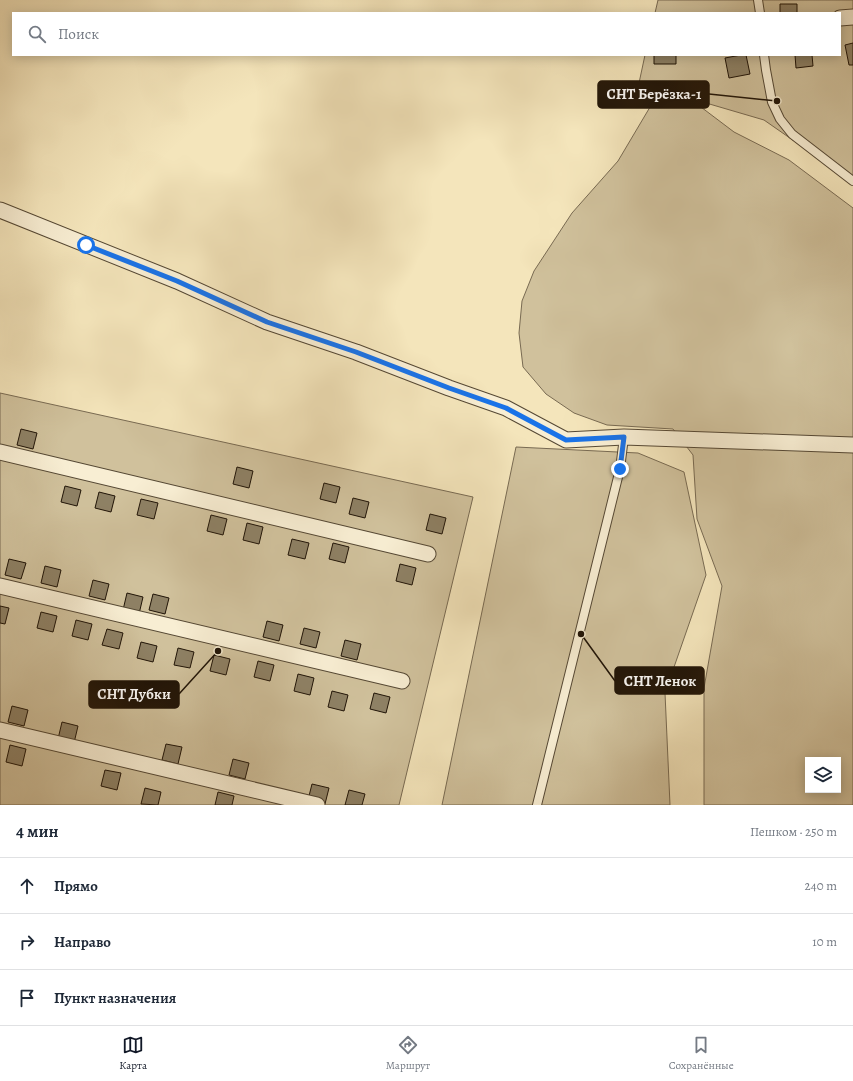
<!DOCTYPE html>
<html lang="ru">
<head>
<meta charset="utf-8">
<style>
	body { margin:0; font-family:Alegreya,serif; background:#f6f6f7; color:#1f2937 }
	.controls { position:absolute; right:12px; bottom:12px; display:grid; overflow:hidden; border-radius:0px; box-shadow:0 2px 10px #0003 }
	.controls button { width:36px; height:36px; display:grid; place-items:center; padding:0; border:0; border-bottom:1px solid #e0e1e3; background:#fff; color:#1f2937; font:20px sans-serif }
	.stop { position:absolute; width:12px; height:12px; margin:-9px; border:3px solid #1a73e8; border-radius:50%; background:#fff }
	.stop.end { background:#1a73e8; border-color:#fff; box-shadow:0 1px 4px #0008 }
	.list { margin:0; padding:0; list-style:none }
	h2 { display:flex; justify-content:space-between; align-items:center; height:52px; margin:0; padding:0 16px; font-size:17px }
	h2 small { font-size:13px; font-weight:400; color:#747a83 }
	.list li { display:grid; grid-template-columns:26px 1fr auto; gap:12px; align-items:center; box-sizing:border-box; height:56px; padding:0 16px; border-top:1px solid #e0e1e3 }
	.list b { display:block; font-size:15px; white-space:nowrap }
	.list em { font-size:13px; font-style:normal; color:#747a83 }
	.icon { flex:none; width:22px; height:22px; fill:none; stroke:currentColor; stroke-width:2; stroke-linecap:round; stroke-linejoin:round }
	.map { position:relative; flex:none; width:853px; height:805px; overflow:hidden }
	.search { position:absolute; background:#fff; box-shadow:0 2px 10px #0003; left:12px; right:12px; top:12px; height:44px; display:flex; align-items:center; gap:10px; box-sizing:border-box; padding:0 14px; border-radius:0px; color:#747a83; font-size:15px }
	.sheet { height:220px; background:#fff }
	nav { display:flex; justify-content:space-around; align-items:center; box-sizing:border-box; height:56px; border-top:1px solid #e0e1e3; background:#fff; font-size:11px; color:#747a83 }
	nav a { display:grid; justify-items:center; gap:2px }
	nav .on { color:#111827 }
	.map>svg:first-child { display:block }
	.green { fill:#d0c19c; stroke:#786a52; fill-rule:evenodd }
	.building { fill:#8e8165; stroke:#201407 }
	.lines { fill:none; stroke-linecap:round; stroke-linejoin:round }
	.lane-casing { stroke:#554834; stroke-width:10 }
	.street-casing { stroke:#554834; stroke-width:17 }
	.lane { stroke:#f8eed3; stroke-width:8 }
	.street { stroke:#f8eed3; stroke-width:15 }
	.route { stroke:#1a73e8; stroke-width:5 }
	.leader { fill:none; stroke:#201407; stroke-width:1.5 }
	.callout-dot { fill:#201407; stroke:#f8eed3; stroke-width:1.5 }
	.callout { fill:#201407; stroke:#201407; stroke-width:1.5 }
	.callout-label { font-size:15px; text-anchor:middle; font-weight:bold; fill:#fff }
</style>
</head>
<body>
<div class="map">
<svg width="853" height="805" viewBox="0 0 853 805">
	<rect width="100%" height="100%" fill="#f4e5bb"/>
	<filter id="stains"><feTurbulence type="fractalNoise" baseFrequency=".005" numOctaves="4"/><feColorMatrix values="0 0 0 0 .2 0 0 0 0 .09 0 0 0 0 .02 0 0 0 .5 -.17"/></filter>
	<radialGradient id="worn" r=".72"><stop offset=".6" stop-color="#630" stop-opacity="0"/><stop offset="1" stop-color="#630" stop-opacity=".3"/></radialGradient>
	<path class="green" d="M 658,0 L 853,0 L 853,182 L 764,120 L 689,98 L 734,132 L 789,160 L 853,208 L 853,805 L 704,805 L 704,688 L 722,586 L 697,519 L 693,455 L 673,429 L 607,425 L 574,413 L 546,394 L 523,367 L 519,333 L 522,301 L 534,271 L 572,213 L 618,161 L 653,102 L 680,95 L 639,83 L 645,55 L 840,55 L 840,13 L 655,13 ZM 808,760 L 838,760 L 838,790 L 808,790 Z
		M 0,393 L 473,497 L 399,805 L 0,805 Z
		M 516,447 L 638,453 L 684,472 L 706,575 L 665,693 L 670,805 L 442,805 Z"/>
	<path class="building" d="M 780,4 L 797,4 L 797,13 L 780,13 Z
		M 853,43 L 853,65 L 849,65 L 845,45 Z
		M 654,55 L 676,55 L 676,64 L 654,64 Z
		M 741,55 L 746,55 L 750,74 L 729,78 L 725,58 Z
		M 795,55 L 812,55 L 813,66 L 796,68 Z
		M 21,429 L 37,433 L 33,449 L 17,445 Z
		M 237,467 L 253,471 L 249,488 L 233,484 Z
		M 324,483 L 340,487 L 336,503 L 320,499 Z
		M 65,486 L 81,490 L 77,506 L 61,502 Z
		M 99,492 L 115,496 L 111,512 L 95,508 Z
		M 353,498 L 369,502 L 365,518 L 349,514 Z
		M 141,499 L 158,503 L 154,519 L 137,515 Z
		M 430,514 L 446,518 L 442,534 L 426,530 Z
		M 211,515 L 227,519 L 223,535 L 207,531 Z
		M 247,523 L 263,527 L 259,544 L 243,540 Z
		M 292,539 L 309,543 L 305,559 L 288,555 Z
		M 333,543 L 349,547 L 345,563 L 329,559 Z
		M 9,559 L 26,563 L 21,579 L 5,575 Z
		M 400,564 L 416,568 L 412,585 L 396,581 Z
		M 45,566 L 61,570 L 57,587 L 41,583 Z
		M 93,580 L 109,584 L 105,600 L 89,596 Z
		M 127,593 L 143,597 L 139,614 L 123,610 Z
		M 153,594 L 169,598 L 165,614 L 149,610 Z
		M 0,606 L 9,608 L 5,624 L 0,623 Z
		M 41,612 L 57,616 L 53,632 L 37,628 Z
		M 76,620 L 92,624 L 88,640 L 72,636 Z
		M 267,621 L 283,625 L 279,641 L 263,637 Z
		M 304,628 L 320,632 L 316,648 L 300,644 Z
		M 107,629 L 123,633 L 119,649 L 102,645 Z
		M 345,640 L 361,644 L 357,660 L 341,656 Z
		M 141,642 L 157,646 L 153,662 L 137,658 Z
		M 178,648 L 194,652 L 190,668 L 174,665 Z
		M 214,655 L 230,659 L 226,675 L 210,671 Z
		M 258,661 L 274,665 L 270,681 L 254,677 Z
		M 298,674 L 314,678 L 310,695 L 294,691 Z
		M 332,691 L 348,695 L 344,711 L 328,707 Z
		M 374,693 L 390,697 L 386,713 L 370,709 Z
		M 12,706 L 28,710 L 24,726 L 8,722 Z
		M 62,722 L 78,726 L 74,743 L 58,739 Z
		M 166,744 L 182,747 L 178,764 L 162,760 Z
		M 10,745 L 26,749 L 22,766 L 6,762 Z
		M 233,759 L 249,763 L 245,779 L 229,775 Z
		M 105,770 L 121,773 L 117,790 L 101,786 Z
		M 312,784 L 329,788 L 325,804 L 308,800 Z
		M 145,788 L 161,792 L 158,805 L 141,804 Z
		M 349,790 L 365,794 L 362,805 L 345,805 Z
		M 218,792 L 234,796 L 232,805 L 215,805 Z"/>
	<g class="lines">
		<defs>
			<path id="lane" d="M 758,0 L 760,13
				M 764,55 L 766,70 L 772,102 L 780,119 L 792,134 L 853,181
				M 537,805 L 620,469 L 624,437"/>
			<path id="street" d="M 840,18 L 853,17
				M 0,210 L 177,281 L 267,322 L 356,352 L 449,388 L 506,408 L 566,440 L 624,437 L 853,445
				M 0,452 L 428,554
				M 0,586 L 402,681
				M 0,730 L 317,805"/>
		</defs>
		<use href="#lane" class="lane-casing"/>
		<use href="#street" class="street-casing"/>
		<use href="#lane" class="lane"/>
		<use href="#street" class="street"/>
	</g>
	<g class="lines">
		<path class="route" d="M 86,245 L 177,281 L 267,322 L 356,352 L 449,388 L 506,408 L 566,440 L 624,437 L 620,469"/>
	</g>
	<path class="leader" d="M777 101L709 94M581 634L615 681M218 651L179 694"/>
	<g class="callout-dot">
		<circle cx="777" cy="101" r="4"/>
		<circle cx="581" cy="634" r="4"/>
		<circle cx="218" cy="651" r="4"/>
	</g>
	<g class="callout">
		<rect x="598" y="81" width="111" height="27" rx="4"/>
		<rect x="615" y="667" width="89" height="27" rx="4"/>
		<rect x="89" y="681" width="90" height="27" rx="4"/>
	</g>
	<g class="callout-label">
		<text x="654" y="99">СНТ Берёзка-1</text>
		<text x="660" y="686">СНТ Ленок</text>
		<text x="134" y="699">СНТ Дубки</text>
	</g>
	<rect width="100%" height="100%" filter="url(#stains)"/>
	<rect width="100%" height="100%" fill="url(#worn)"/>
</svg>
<div class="controls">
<button><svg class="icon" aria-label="layers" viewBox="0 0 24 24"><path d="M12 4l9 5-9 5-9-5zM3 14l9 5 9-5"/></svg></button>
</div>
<div class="stop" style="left:86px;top:245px"></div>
<div class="stop end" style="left:620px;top:469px"></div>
<div class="search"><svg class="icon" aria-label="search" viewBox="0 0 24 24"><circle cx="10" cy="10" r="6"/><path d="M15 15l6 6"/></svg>Поиск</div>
</div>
<section class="sheet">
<h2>4 мин<small>Пешком · 250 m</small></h2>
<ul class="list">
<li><svg class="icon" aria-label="ahead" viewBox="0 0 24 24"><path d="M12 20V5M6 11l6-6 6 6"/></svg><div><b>Прямо</b></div><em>240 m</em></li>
<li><svg class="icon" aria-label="right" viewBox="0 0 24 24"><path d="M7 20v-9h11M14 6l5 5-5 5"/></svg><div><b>Направо</b></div><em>10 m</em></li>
<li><svg class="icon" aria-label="arrive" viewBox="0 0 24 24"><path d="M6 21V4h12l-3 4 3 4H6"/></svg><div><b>Пункт назначения</b></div></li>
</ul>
</section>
<nav>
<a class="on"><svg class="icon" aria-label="map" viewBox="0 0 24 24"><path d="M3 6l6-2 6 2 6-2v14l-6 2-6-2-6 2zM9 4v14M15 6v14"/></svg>Карта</a>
<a><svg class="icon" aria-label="directions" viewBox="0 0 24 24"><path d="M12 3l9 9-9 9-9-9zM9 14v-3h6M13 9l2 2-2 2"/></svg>Маршрут</a>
<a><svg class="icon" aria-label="saved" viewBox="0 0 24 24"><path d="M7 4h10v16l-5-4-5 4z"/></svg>Сохранённые</a>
</nav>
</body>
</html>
